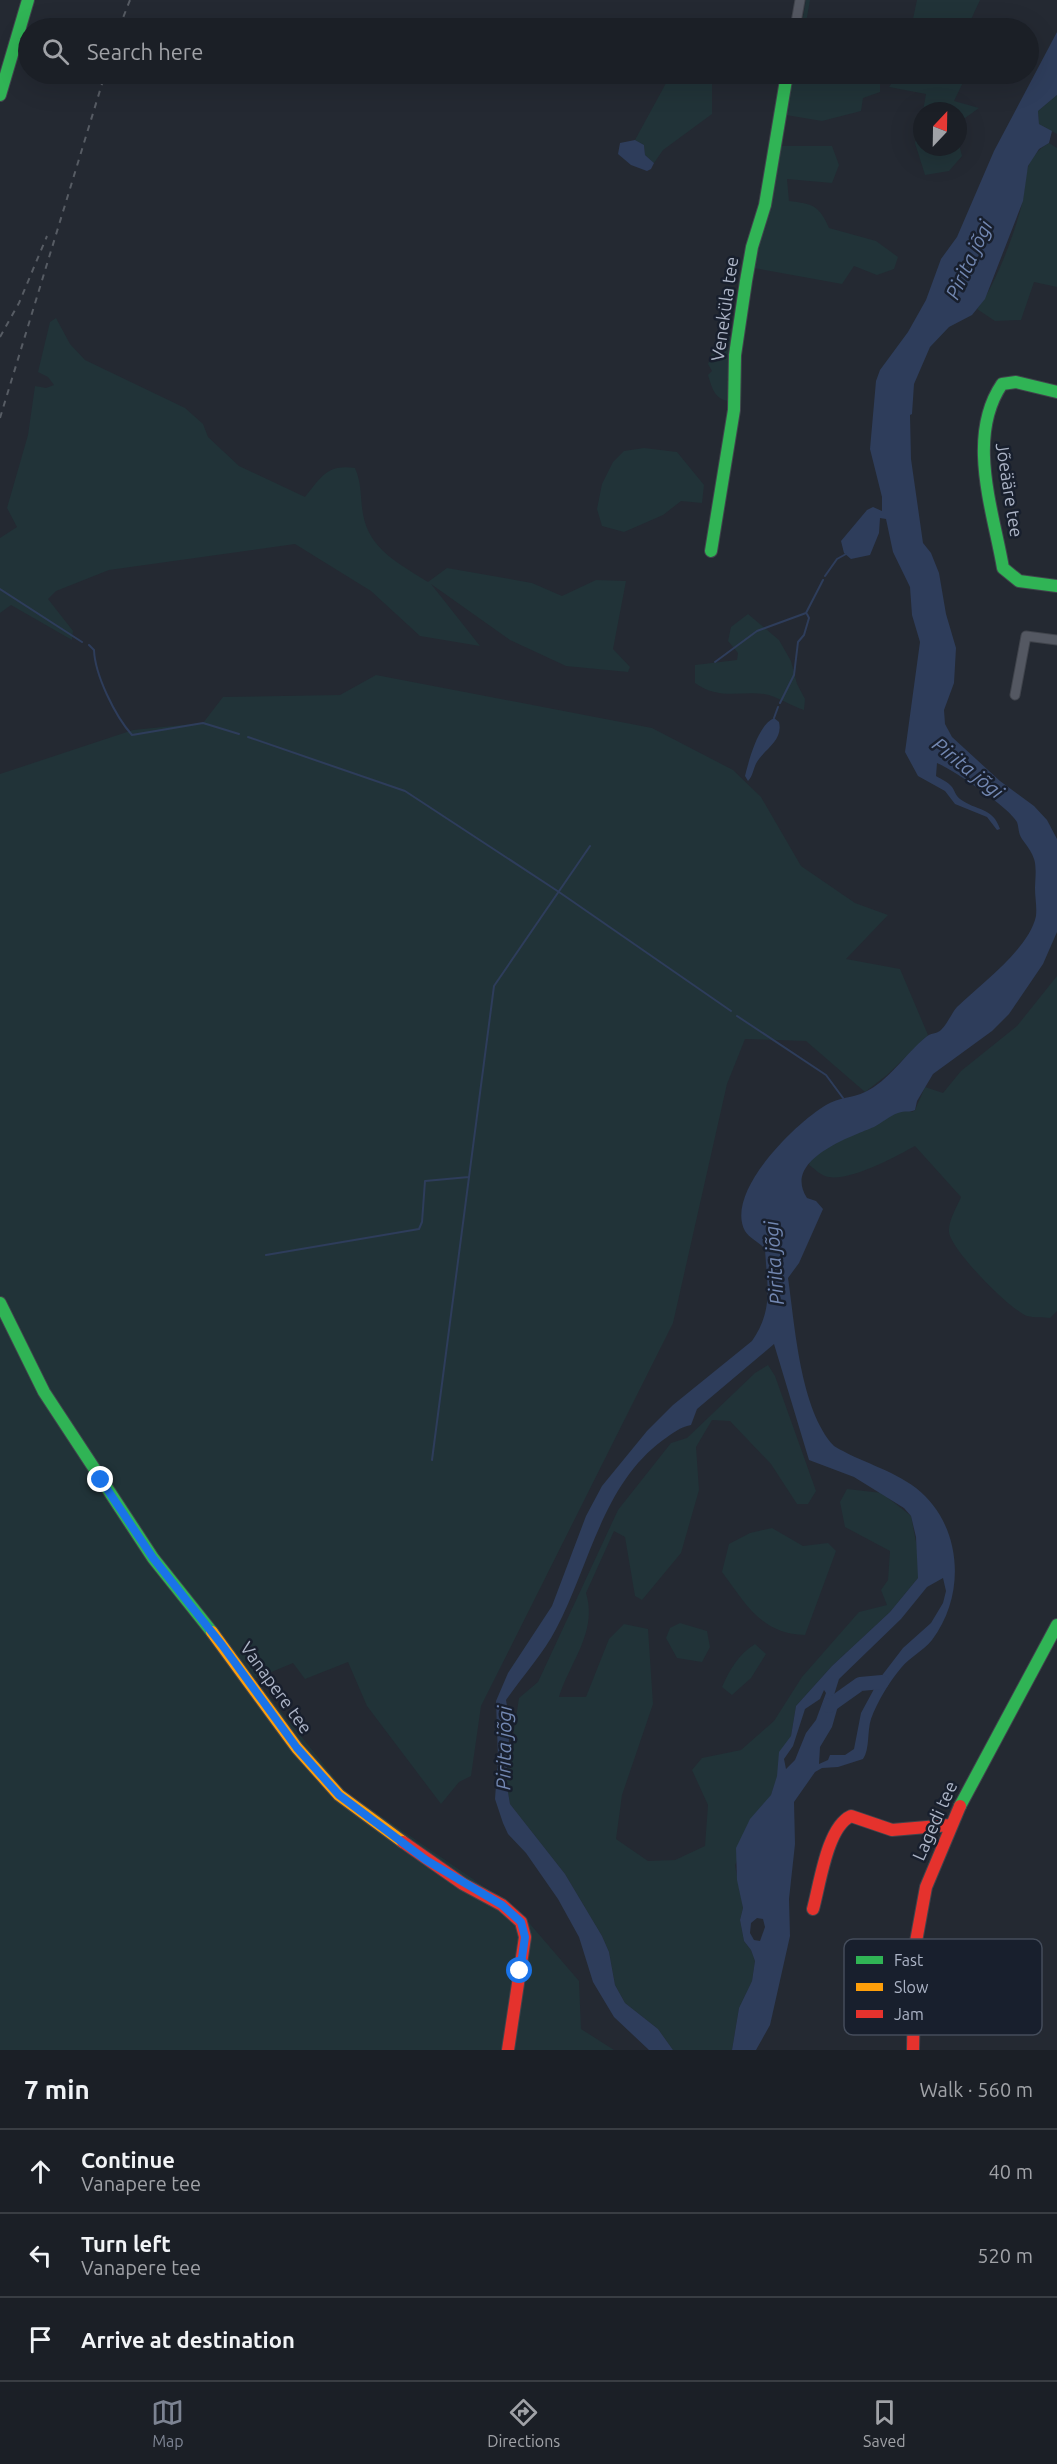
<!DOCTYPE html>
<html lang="en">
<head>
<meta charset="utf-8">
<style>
	body { margin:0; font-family:Ubuntu,sans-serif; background:#282c32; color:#f1f3f6 }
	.compass { position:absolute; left:913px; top:102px; width:54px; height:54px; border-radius:50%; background:#1b1f26; box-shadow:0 6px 24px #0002; rotate:22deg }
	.stop { position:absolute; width:18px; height:18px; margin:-14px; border:4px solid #1a73e8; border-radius:50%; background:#fff }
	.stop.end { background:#1a73e8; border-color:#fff; box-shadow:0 2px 6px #0008 }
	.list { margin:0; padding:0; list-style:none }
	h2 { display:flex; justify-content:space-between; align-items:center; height:78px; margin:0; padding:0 24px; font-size:26px }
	h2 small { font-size:20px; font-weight:400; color:#a0a2a7 }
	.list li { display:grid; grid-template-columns:39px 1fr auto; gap:18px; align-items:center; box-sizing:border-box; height:84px; padding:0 24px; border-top:2px solid #393d43 }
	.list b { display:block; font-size:22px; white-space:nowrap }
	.list p { margin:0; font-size:20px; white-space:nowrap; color:#a0a2a7 }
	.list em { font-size:20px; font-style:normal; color:#a0a2a7 }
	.icon { flex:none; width:33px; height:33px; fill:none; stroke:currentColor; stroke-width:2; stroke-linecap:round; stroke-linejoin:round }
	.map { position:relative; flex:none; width:1057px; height:2050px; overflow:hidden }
	.search { position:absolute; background:#1b1f26; box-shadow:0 6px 24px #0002; left:18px; right:18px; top:18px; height:66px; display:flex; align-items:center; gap:15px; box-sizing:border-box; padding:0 21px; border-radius:33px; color:#a0a2a7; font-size:22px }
	.sheet { height:330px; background:#1b1f26 }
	nav { display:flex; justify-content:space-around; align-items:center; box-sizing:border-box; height:84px; border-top:2px solid #393d43; background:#1b1f26; font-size:16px; color:#a0a2a7 }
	nav a { display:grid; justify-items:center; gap:3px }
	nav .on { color:#7c8392 }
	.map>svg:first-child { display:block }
	.green { fill:#213338 }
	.water { fill:#2e3d5b; fill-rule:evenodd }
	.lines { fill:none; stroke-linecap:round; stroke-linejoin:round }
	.stream { stroke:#2e3d5b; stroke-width:2 }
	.river { stroke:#2e3d5b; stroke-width:14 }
	.street-casing { stroke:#40444c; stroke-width:11 }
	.fast-casing { stroke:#40444c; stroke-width:14 }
	.slow-casing { stroke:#40444c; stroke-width:14 }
	.jam-casing { stroke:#40444c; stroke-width:14 }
	.street { stroke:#545862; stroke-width:9 }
	.fast { stroke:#30b455; stroke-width:12 }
	.slow { stroke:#ff9f0a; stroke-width:12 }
	.jam { stroke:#e5322d; stroke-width:12 }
	.rail { stroke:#575c64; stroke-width:2; stroke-dasharray:6 6; stroke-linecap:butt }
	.route { stroke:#1a73e8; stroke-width:8 }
	.labels { text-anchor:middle; stroke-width:5; stroke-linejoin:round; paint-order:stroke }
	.street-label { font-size:18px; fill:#acb4c6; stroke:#181f2d }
	.water-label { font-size:20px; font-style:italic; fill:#7287b1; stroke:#181f2d }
	.key { fill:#181f2d; stroke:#444c5b; stroke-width:1.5 }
	.key-label { font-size:16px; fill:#acb4c6 }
</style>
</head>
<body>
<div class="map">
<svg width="1057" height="2050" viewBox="0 0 1057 2050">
	<rect width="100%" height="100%" fill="#242932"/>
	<path class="green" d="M 806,0 L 810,0 L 806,23 L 812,24 L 811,28 L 801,28 Z
		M 917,0 L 980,0 L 967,28 L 911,28 Z
		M 671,74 L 753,74 L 712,81 L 712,114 L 663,150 L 654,163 L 645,155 L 644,145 L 635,140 Z
		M 793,74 L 831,74 L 880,80 L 880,92 L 863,98 L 861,111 L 822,121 L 786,115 Z
		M 898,74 L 967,74 L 954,101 L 979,108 L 958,123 L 958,111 L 923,111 L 926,94 L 889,87 Z
		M 1057,95 L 1057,134 L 1039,124 L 1038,111 Z
		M 922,118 L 922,147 L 958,147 L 958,140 L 962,156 L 949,171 L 925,175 L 915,143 Z
		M 1049,143 L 1057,148 L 1057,287 L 1034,282 L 1021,320 L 995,321 L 977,309 C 995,287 1017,228 1023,199 C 1025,188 1025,177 1028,167 C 1032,156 1040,148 1049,143 Z
		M 779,146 L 832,146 L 839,165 L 832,183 L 787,179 L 789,201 C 813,204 819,205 829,228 L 876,241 L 898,257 L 894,269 L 877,275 L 854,266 L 842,284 L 754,268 Z
		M 56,318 L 70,344 L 85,360 L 185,408 L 203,424 L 208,437 L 239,466 L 305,497 C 321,478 326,464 355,468 C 362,484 360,497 363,514 C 369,550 400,564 428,582 L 447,568 L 532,583 L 562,596 L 596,580 L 626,581 L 613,649 L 630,667 L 628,672 L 566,666 L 510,640 L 431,584 L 480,646 L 420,636 L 371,591 L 295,544 L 109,570 L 56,591 L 48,599 L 73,631 L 72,640 L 11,605 L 0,613 L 0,538 L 17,527 L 7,508 L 28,435 L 35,386 L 46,388 L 54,385 L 48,377 L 38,372 L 50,322 Z
		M 728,335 L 733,340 L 731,371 L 727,380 L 731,383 L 731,401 C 715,401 712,388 708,375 L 712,371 L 708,364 L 713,351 Z
		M 644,448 L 677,452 L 704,485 L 702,503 L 681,501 L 663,515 L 624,532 L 602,526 L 597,509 L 602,484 L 613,462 L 624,451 Z
		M 748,614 L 779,640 L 791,661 L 797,684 L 805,699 L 804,710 C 791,706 777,696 764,694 C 740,691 718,700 695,683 L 695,665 L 737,660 L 738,653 L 728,641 L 731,627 Z
		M 376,675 L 652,728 L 733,770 L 761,797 L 801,866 L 855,903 L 888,915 L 846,959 L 900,969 L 928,1035 L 887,1075 L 865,1092 L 806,1041 L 745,1039 L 727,1084 L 673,1323 L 481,1706 L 471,1776 L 459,1782 L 441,1804 L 367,1706 L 348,1662 L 305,1679 L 293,1663 L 255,1679 L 346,1792 L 518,1910 L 579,1981 L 581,2029 L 614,2050 L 0,2050 L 0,774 L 133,730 L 203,723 L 223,697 L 340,695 Z
		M 1057,976 L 1057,1311 L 1050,1318 C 1043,1317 1034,1318 1027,1316 C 1010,1310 951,1250 949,1232 C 948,1221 957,1207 961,1197 L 915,1146 C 897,1156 846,1184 825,1176 C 819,1174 814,1168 809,1165 L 824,1121 L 878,1098 L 912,1112 L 915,1110 L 925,1087 L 943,1093 L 961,1071 L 1017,1026 Z
		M 768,1365 L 775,1376 L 816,1491 L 808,1504 L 797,1504 L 771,1464 L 730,1421 L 712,1420 L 696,1447 L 699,1490 L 681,1553 L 642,1600 L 635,1596 L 625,1537 L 614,1531 L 586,1593 C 598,1632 569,1663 559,1697 L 586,1697 L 609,1639 L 624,1624 L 648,1629 L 653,1704 L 622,1795 L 616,1839 L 648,1861 L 675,1860 L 705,1846 L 708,1805 L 692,1770 L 702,1758 L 741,1750 L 774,1721 L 802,1677 L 859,1612 L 887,1605 L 881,1590 L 888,1580 L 890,1551 L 845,1527 L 840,1502 L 847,1489 L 882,1493 L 911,1516 L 918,1552 L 918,1578 L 890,1612 L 832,1666 L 796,1706 L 791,1736 L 771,1795 L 735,1865 L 743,1908 L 740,1920 L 744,1941 L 751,1950 L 755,1961 L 752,1981 L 739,2008 L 732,2050 L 673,2050 L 658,2029 L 625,2003 L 615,1985 L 609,1952 L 602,1936 L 565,1874 L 510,1804 L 506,1780 L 519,1698 L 538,1682 L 618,1510 L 671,1443 L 687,1438 L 755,1373 Z
		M 772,1528 L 803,1546 L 828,1543 L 836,1551 L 805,1635 C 761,1634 746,1604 722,1572 L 729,1544 L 750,1533 Z
		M 680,1623 L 707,1631 L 710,1647 L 702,1662 L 677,1658 L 666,1638 L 670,1628 Z
		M 755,1644 L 766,1654 L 751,1678 L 732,1695 L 722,1687 C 730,1669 738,1655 755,1644 Z"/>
	<path class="water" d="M 1057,32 L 1057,95 L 1038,111 L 1039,124 L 1052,131 L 1049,143 L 1039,149 L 1028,166 L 1023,201 L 985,299 L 972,315 L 949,327 L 930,347 L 914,384 L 912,414 L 910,415 L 911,459 L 923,543 L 931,553 L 939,573 L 946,614 L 956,648 L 954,683 L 944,710 L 945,724 L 952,737 L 1000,781 L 1034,806 L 1047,820 L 1057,839 L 1057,932 L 1043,964 L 1009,1014 L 992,1031 L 933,1074 L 917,1101 L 915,1110 C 910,1113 905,1110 898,1113 C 889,1116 882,1123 874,1127 C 850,1137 782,1160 807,1198 L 816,1201 L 823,1209 L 799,1263 L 788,1278 C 795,1325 800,1410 834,1446 C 860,1462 891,1469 916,1488 C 962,1524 967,1594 932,1640 C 923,1651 910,1657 901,1668 C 890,1681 877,1702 871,1719 C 867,1731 870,1749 863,1759 L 838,1767 L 822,1768 L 815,1772 L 794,1802 L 795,1844 L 789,1899 L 790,1936 L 770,2025 L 756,2050 L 732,2050 L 739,2008 L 752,1981 L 755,1961 L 751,1950 L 744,1941 L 740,1920 L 743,1908 L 737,1880 L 736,1848 L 750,1819 L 771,1795 L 777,1776 L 779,1752 L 791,1736 L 796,1706 L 832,1666 L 890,1612 L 918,1578 L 916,1537 L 911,1516 L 904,1508 L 854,1477 L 809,1460 L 774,1344 L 697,1409 L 691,1425 C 680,1427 673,1433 663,1440 C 602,1485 590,1565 556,1629 C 543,1654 522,1677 506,1700 L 510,1725 L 506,1780 L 510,1804 L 565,1874 L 602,1936 L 609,1952 L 615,1985 L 625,2003 L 658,2029 L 673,2050 L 649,2050 L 614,2017 L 593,1982 L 579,1937 L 558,1899 L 526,1853 L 508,1834 L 503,1823 L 495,1799 L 498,1757 L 496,1701 L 508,1673 L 552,1606 L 586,1516 L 602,1486 L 647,1431 L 673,1405 L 752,1341 C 774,1309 767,1285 765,1249 C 759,1242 749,1238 745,1231 C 724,1192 797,1122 826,1105 C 839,1097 853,1098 865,1092 C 889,1081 905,1054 926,1037 C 930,1033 937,1034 941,1030 C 948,1023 951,1014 957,1007 C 981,984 1029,949 1036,916 C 1037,906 1035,898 1035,888 C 1036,863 1038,860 1022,839 C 1018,833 1019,828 1017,822 C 1010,808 952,769 937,763 L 936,776 C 941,779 948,782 952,787 C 955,791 955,795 960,799 C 976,811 993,807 1000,829 L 997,830 L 987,817 L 955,804 L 945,791 L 918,776 L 905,752 L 920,642 L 912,615 L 910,587 L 893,552 L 886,519 L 880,518 L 879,533 L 870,555 L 851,559 L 844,553 L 841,541 L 867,510 L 873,507 L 882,511 L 882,497 L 870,449 L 876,381 L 880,370 L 908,332 L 926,300 L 941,259 L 957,237 L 994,151 ZM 943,1578 L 946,1591 L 943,1603 L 931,1623 L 903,1648 L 880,1678 L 861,1713 L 854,1749 L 845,1755 L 830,1755 L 828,1760 L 819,1764 L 820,1747 L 832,1727 L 838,1706 L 834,1695 L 839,1679 L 901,1619 L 927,1587 ZM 824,1690 L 826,1693 L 816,1720 L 806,1733 L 795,1760 L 786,1769 L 784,1759 L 793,1746 L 805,1709 L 820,1699 ZM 757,1918 L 763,1919 L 765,1927 L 760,1941 L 754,1940 L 750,1933 L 751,1923 Z
		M 635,140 L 644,145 L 645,155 L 654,163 L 651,169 L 647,171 L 631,165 L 618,154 L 620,143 Z
		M 774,718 L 779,722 C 783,739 768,747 759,759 C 753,766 754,775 748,781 L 745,776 C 749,760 758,725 774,718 Z"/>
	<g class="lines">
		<path class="stream" d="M 825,576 L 837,559 L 846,554
			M 0,589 L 82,642
			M 89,645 L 94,650 C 95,675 115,716 132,735 L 203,723 L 239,734
			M 715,662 L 757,631 L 806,613 L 823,580
			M 780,703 L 794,675 L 798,642 L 804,635 L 809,618 L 807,614
			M 774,718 L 778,707
			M 248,737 L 405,791 L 559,892 L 731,1011
			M 737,1016 L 826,1075 L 843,1098
			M 266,1255 L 419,1229 L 422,1222 L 425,1181 L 469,1177
			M 432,1460 L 494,986 L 590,846"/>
		<path class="river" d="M 829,1706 L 860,1684 L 882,1682"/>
		<defs>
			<path id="street" d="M 795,28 L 800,0
				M 1015,695 L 1026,636 L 1057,640"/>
			<path id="fast" d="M 0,95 L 28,0
				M 1057,392 L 1016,382 L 1002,384 C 966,437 993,510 1003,568 L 1019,581 L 1057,586
				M 711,551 L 734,410 L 735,355 L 746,281 L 752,247 L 765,205 L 787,74
				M 0,1303 L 44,1392 L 153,1558 L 212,1632
				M 960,1806 L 1057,1625"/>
			<path id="slow" d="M 212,1632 L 297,1748 L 339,1795 L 403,1842"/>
			<path id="jam" d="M 403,1842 L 463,1884 L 502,1905 L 521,1922 L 525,1937 L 508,2050
				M 813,1909 C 820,1884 827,1827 851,1816 L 892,1830 L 950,1825
				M 913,2050 L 915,1947 L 926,1887 L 960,1806"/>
		</defs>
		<use href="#street" class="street-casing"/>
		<use href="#fast" class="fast-casing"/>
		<use href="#slow" class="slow-casing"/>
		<use href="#jam" class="jam-casing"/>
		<use href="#street" class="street"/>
		<use href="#fast" class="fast"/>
		<use href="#slow" class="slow"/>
		<use href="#jam" class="jam"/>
		<path class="rail" d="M 119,28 L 130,0
			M 0,337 L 19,303 L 47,236
			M 0,418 L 105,74"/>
	</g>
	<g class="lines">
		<path class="route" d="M 101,1480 L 153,1558 L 222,1645 L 297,1748 L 339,1795 L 426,1860 L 502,1905 L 521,1922 L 525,1937 L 520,1971"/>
	</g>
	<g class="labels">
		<g class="street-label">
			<text transform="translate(725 309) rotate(-82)" y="6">Veneküla tee</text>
			<text transform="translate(1009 490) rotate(81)" y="6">Jõeääre tee</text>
			<text transform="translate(276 1688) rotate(54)" y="6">Vanapere tee</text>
			<text transform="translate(935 1821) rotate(-66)" y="6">Lagedi tee</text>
		</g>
		<g class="water-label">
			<text transform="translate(969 260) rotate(-65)" y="7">Pirita jõgi</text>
			<text transform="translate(968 768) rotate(39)" y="7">Pirita jõgi</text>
			<text transform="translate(774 1263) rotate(-94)" y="7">Pirita jõgi</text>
			<text transform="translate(504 1748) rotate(-89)" y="7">Pirita jõgi</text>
		</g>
	</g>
	<rect x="844" y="1939" width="198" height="96" rx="9" class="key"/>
	<rect x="856" y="1956" width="27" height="8" fill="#30b455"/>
	<rect x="856" y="1983" width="27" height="8" fill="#ff9f0a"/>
	<rect x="856" y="2010" width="27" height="8" fill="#e5322d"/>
	<g class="key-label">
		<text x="894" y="1966">Fast</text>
		<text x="894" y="1993">Slow</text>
		<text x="894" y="2020">Jam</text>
	</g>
</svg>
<svg class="compass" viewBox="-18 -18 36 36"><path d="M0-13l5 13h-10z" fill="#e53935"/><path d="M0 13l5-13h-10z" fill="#a0a2a7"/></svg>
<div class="stop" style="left:520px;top:1971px"></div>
<div class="stop end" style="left:101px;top:1480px"></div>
<div class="search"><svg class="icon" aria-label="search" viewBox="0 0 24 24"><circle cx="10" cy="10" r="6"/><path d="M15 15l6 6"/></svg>Search here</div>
</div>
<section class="sheet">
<h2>7 min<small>Walk · 560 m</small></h2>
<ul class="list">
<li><svg class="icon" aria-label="ahead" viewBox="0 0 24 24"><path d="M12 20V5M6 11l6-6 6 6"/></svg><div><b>Continue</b><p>Vanapere tee</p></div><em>40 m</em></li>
<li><svg class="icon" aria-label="left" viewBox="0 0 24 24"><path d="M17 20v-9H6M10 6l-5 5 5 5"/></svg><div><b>Turn left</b><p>Vanapere tee</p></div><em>520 m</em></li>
<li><svg class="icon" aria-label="arrive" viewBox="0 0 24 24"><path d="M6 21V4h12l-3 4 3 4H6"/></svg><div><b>Arrive at destination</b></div></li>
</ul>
</section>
<nav>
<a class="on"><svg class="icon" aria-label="map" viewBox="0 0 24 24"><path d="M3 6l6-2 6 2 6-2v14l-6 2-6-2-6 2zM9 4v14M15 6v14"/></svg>Map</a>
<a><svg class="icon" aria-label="directions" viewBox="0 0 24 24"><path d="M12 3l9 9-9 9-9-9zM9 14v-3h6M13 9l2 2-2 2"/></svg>Directions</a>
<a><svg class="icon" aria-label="saved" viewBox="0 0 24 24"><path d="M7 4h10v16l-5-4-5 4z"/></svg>Saved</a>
</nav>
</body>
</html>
